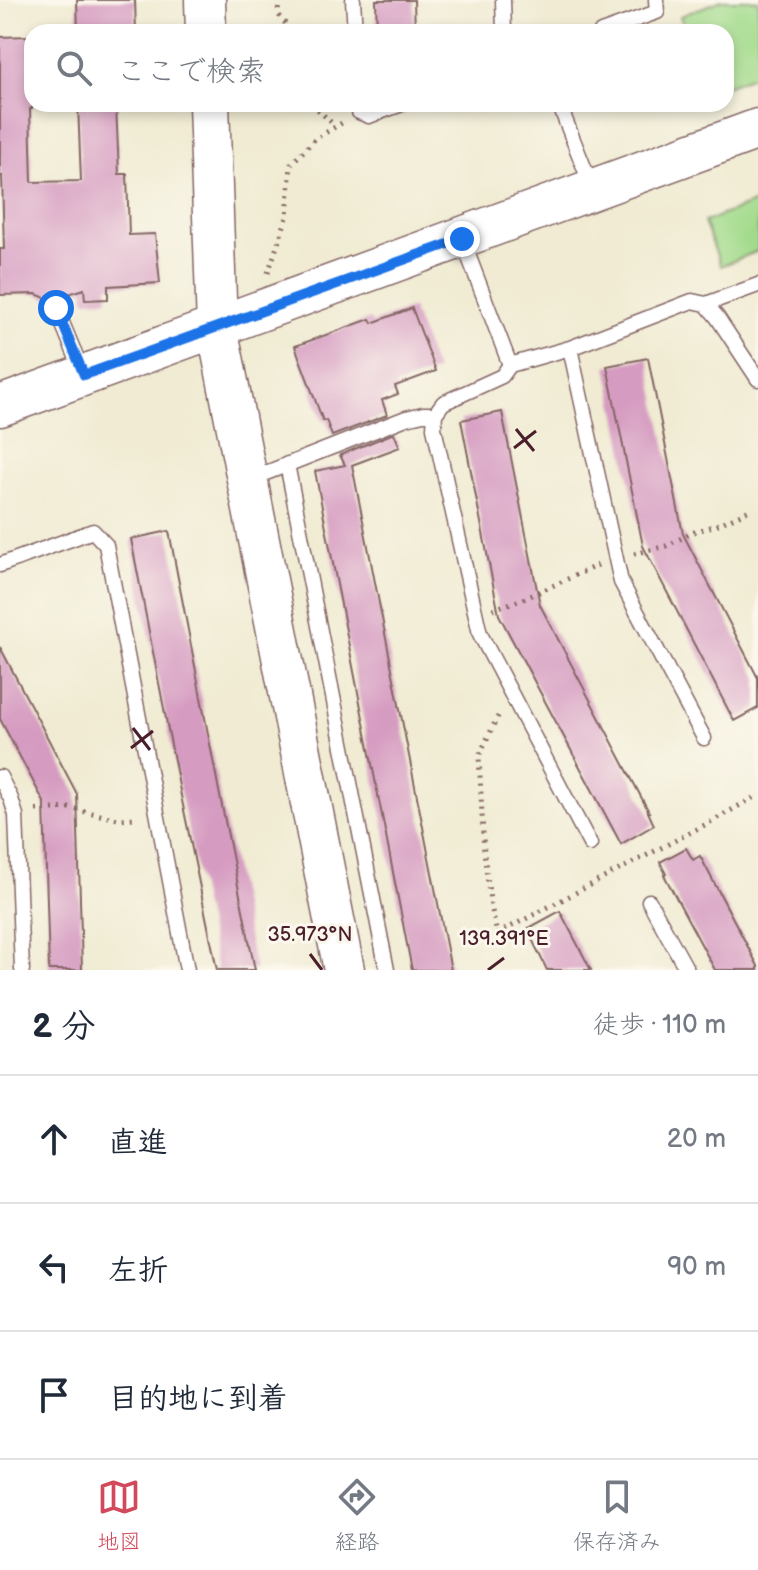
<!DOCTYPE html>
<html lang="ja">
<head>
<meta charset="utf-8">
<style>
	body { margin:0; font-family:"Balsamiq Sans","Klee One",sans-serif; background:#f2f2f3; color:#1f2937 }
	.stop { position:absolute; width:24px; height:24px; margin:-18px; border:6px solid #1a73e8; border-radius:50%; background:#fff }
	.stop.end { background:#1a73e8; border-color:#fff; box-shadow:0 2px 8px #0008 }
	.list { margin:0; padding:0; list-style:none }
	h2 { display:flex; justify-content:space-between; align-items:center; height:104px; margin:0; padding:0 32px; font-size:34px }
	h2 small { font-size:26px; font-weight:400; color:#747a83 }
	.list li { display:grid; grid-template-columns:52px 1fr auto; gap:24px; align-items:center; box-sizing:border-box; height:128px; padding:0 32px; border-top:2px solid #e0e1e3 }
	.list b { display:block; font-size:30px; white-space:nowrap }
	.list em { font-size:26px; font-style:normal; color:#747a83 }
	.icon { flex:none; width:44px; height:44px; fill:none; stroke:currentColor; stroke-width:2; stroke-linecap:round; stroke-linejoin:round }
	.map { position:relative; flex:none; width:758px; height:970px; overflow:hidden }
	.search { position:absolute; background:#fff; box-shadow:0 4px 12px #0003; left:24px; right:24px; top:24px; height:88px; display:flex; align-items:center; gap:20px; box-sizing:border-box; padding:0 28px; border-radius:24px; color:#747a83; font-size:30px }
	.sheet { height:488px; background:#fff }
	nav { display:flex; justify-content:space-around; align-items:center; box-sizing:border-box; height:112px; border-top:2px solid #e0e1e3; background:#fff; font-size:22px; color:#747a83 }
	nav a { display:grid; justify-items:center; gap:4px }
	nav .on { color:#d1495b }
	.map>svg:first-child { display:block }
	.green { fill:#a3db8c; stroke:#767d5c; stroke-width:2 }
	.building { fill:#d69bc1 }
	.lines { fill:none; stroke-linecap:round; stroke-linejoin:round }
	.lane-casing { stroke:#846665; stroke-width:17 }
	.secondary-casing { stroke:#846665; stroke-width:43 }
	.path { stroke:#846665; stroke-width:5; stroke-dasharray:2 6; stroke-linecap:butt }
	.lane { stroke:#fff; stroke-width:14 }
	.secondary { stroke:#fff; stroke-width:40 }
	.route { stroke:#1a73e8; stroke-width:10 }
	.ticks { fill:none; stroke:#4a1f2b; stroke-width:3 }
	.ticks-label { font-size:20px; text-anchor:middle; fill:#4a1f2b; stroke:#fbf7ec; stroke-width:6; stroke-linejoin:round; paint-order:stroke }
</style>
</head>
<body>
<div class="map">
<svg width="758" height="970" viewBox="0 0 758 970">
	<rect width="100%" height="100%" fill="#fbf7ec"/>
	<filter id="ink" filterUnits="userSpaceOnUse"><feTurbulence type="fractalNoise" baseFrequency=".0125" numOctaves="2"/><feDisplacementMap in="SourceGraphic" scale="16" xChannelSelector="R" yChannelSelector="G"/><feConvolveMatrix kernelMatrix="1 2 1 2 8 2 1 2 1" color-interpolation-filters="sRGB"/></filter>
	<filter id="wash" filterUnits="userSpaceOnUse"><feTurbulence type="fractalNoise" baseFrequency=".006" numOctaves="4" result="noise"/><feDisplacementMap in="SourceGraphic" scale="32" xChannelSelector="R" yChannelSelector="G"/><feGaussianBlur stdDeviation="1.8" result="paint"/><feColorMatrix in="noise" values="0 0 0 0 0 0 0 0 0 0 0 0 0 0 0 0 0 1.4 0 .05"/><feComposite in="paint" operator="in"/></filter>
	<g filter="url(#wash)">
		<rect width="100%" height="100%" fill="#f0ebd2"/>
		<path class="green" d="M 722,0 L 758,0 L 758,74 L 726,86 L 726,32 L 686,32 L 680,16 Z
			M 758,201 L 758,251 L 721,266 L 704,222 Z"/>
		<g id="blocks">
			<path class="building" d="M 77,0 L 135,0 L 136,32 L 78,32 Z
				M 376,0 L 414,0 L 415,32 L 377,32 Z
				M 32,36 L 32,109 L 30,109 L 32,182 L 81,181 L 78,104 L 116,104 L 119,174 L 127,174 L 129,235 L 155,234 L 160,283 L 108,286 L 108,299 L 85,300 L 84,289 L 50,300 L 36,294 L 0,295 L 0,249 L 4,249 L 2,176 L 0,176 L 0,37 Z
				M 412,308 L 436,371 L 395,386 L 398,394 L 382,400 L 387,415 L 332,436 L 326,420 L 323,421 L 295,346 L 370,319 L 372,323 Z
				M 648,358 L 683,534 L 758,678 L 758,708 L 734,721 L 643,546 L 607,366 Z
				M 502,412 L 540,605 L 649,812 L 648,812 L 654,825 L 621,844 L 499,615 L 461,420 Z
				M 394,433 L 400,447 L 352,465 L 451,970 L 412,970 L 315,471 L 345,465 L 340,455 Z
				M 169,531 L 219,791 L 255,970 L 217,970 L 179,786 L 131,539 Z
				M 0,647 L 77,794 L 82,970 L 49,970 L 44,802 L 0,719 Z
				M 686,848 L 693,860 L 700,856 L 758,966 L 758,970 L 715,970 L 664,875 L 666,874 L 660,862 Z
				M 560,911 L 591,970 L 547,970 L 527,929 Z"/>
		</g>
	</g>
	<g filter="url(#ink)">
		<use href="#blocks" fill-opacity="0" stroke="#846665" stroke-width="2"/>
		<g class="lines">
			<defs>
				<path id="lane" d="M 353,0 L 355,32
					M 503,0 L 504,32
					M 601,32 L 657,12 L 656,0
					M 359,104 L 359,112 L 369,116 L 402,104
					M 559,104 L 591,185
					M 462,239 L 510,365 L 570,348 L 692,301 L 706,304 L 717,317 L 758,379
					M 706,304 L 758,285
					M 56,308 L 82,371
					M 570,348 L 621,582 L 704,738
					M 510,365 L 502,376 L 443,403 L 435,414 L 434,428 L 480,634 L 590,844
					M 287,464 L 387,970
					M 248,480 L 406,418 L 423,414 L 435,414
					M 0,565 L 93,531 L 106,545 L 187,970
					M 0,777 L 11,799 L 16,815 L 22,970
					M 649,901 L 687,970"/>
				<path id="secondary" d="M 205,0 L 206,32
					M 209,104 L 217,327 L 344,970
					M 0,406 L 758,129"/>
			</defs>
			<use href="#lane" class="lane-casing"/>
			<use href="#secondary" class="secondary-casing"/>
			<path class="path" d="M 279,0 L 278,14 L 292,32
				M 312,104 L 335,126
				M 268,273 L 287,217 L 291,164 L 315,139 L 345,121
				M 634,554 L 666,546 L 694,532 L 719,524 L 752,509
				M 493,609 L 526,598 L 598,565
				M 498,716 L 479,756 L 484,853 L 490,901 L 497,934 L 716,819 L 758,795
				M 36,810 L 69,808 L 118,819 L 137,818"/>
			<use href="#lane" class="lane"/>
			<use href="#secondary" class="secondary"/>
		</g>
	</g>
	<g class="lines" filter="url(#ink)">
		<path class="route" d="M 56,308 L 84,375 L 462,239"/>
	</g>
	<path class="ticks" d="M 516,429 L 534,451M 514,448 L 536,431M 133,728 L 150,750M 131,748 L 153,731M 310,954 L 322,970M 488,970 L 504,958"/>
	<g class="ticks-label">
		<text x="310" y="941">35.973°N</text>
		<text x="504" y="945">139.391°E</text>
	</g>
</svg>
<div class="stop" style="left:56px;top:308px"></div>
<div class="stop end" style="left:462px;top:239px"></div>
<div class="search"><svg class="icon" aria-label="search" viewBox="0 0 24 24"><circle cx="10" cy="10" r="6"/><path d="M15 15l6 6"/></svg>ここで検索</div>
</div>
<section class="sheet">
<h2>2 分<small>徒歩 · 110 m</small></h2>
<ul class="list">
<li><svg class="icon" aria-label="ahead" viewBox="0 0 24 24"><path d="M12 20V5M6 11l6-6 6 6"/></svg><div><b>直進</b></div><em>20 m</em></li>
<li><svg class="icon" aria-label="left" viewBox="0 0 24 24"><path d="M17 20v-9H6M10 6l-5 5 5 5"/></svg><div><b>左折</b></div><em>90 m</em></li>
<li><svg class="icon" aria-label="arrive" viewBox="0 0 24 24"><path d="M6 21V4h12l-3 4 3 4H6"/></svg><div><b>目的地に到着</b></div></li>
</ul>
</section>
<nav>
<a class="on"><svg class="icon" aria-label="map" viewBox="0 0 24 24"><path d="M3 6l6-2 6 2 6-2v14l-6 2-6-2-6 2zM9 4v14M15 6v14"/></svg>地図</a>
<a><svg class="icon" aria-label="directions" viewBox="0 0 24 24"><path d="M12 3l9 9-9 9-9-9zM9 14v-3h6M13 9l2 2-2 2"/></svg>経路</a>
<a><svg class="icon" aria-label="saved" viewBox="0 0 24 24"><path d="M7 4h10v16l-5-4-5 4z"/></svg>保存済み</a>
</nav>
</body>
</html>
